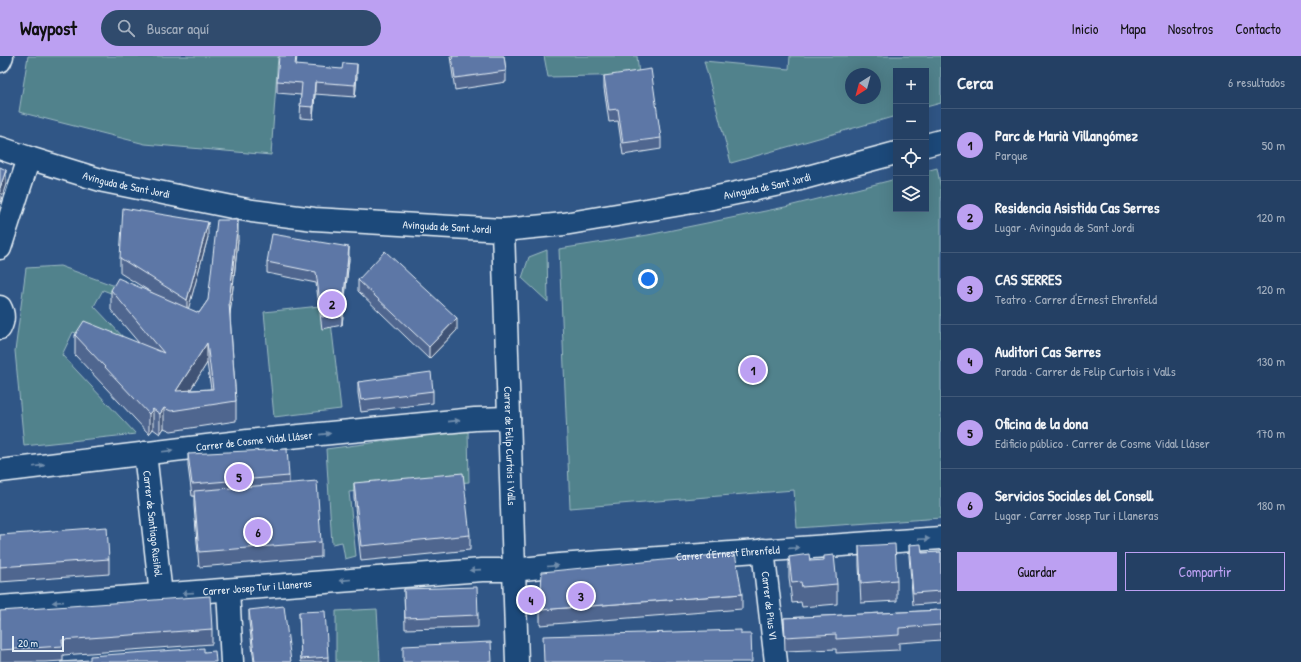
<!DOCTYPE html>
<html lang="es">
<head>
<meta charset="utf-8">
<style>
	body { margin:0; font-family:"Patrick Hand",sans-serif; background:#304b6d; color:#f1f3f6 }
	.controls { position:absolute; right:12px; top:12px; display:grid; overflow:hidden; border-radius:0px; box-shadow:0 4px 16px #0002 }
	.controls button { width:36px; height:36px; display:grid; place-items:center; padding:0; border:0; border-bottom:1px solid #415978; background:#244064; color:#f1f3f6; font:20px sans-serif }
	.compass { position:absolute; left:845px; top:12px; width:36px; height:36px; border-radius:50%; background:#244064; box-shadow:0 4px 16px #0002; rotate:216deg }
	.scale { position:absolute; left:12px; bottom:10px; width:52px; box-sizing:border-box; padding-left:4px; border:2px solid #e8f1f8; border-top:0; font-size:11px; line-height:14px; white-space:nowrap; color:#e8f1f8; -webkit-text-stroke:3px #1f4a7a; paint-order:stroke }
	.you { position:absolute; left:648px; top:223px; width:14px; height:14px; margin:-10px; border:3px solid #fff; border-radius:50%; background:#1a73e8; box-shadow:0 0 0 6px #1a73e833 }
	.badge { display:grid; place-items:center; width:26px; height:26px; border-radius:50%; background:#bca0f2; color:#111; font-size:13px; font-weight:700 }
	.pin { position:absolute; translate:-50% -50%; border:2px solid #fff; box-shadow:0 1px 4px #0006 }
	.list { margin:0; padding:0; list-style:none }
	h2 { display:flex; justify-content:space-between; align-items:center; height:52px; margin:0; padding:0 16px; font-size:17px }
	h2 small { font-size:13px; font-weight:400; color:#a3afbf }
	.list li { display:grid; grid-template-columns:26px 1fr auto; gap:12px; align-items:center; box-sizing:border-box; height:72px; padding:0 16px; border-top:1px solid #415978 }
	.list b { display:block; font-size:15px; white-space:nowrap }
	.list p { margin:0; font-size:13px; white-space:nowrap; color:#a3afbf }
	.list em { font-size:13px; font-style:normal; color:#a3afbf }
	.actions { display:flex; gap:8px; padding:12px 16px }
	.actions a { flex:1; padding:9px 0; border:1px solid #bca0f2; border-radius:0px; text-align:center; font-size:14px; color:#bca0f2 }
	.actions .main { background:#bca0f2; color:#111 }
	.icon { flex:none; width:22px; height:22px; fill:none; stroke:currentColor; stroke-width:2; stroke-linecap:round; stroke-linejoin:round }
	.map { position:relative; flex:none; width:941px; height:606px; overflow:hidden }
	header { display:flex; align-items:center; gap:24px; box-sizing:border-box; height:56px; padding:0 20px; background:#bca0f2; color:#111 }
	header strong { font-size:19px }
	nav { display:flex; gap:22px; margin-inline-start:auto; font-size:14px }
	.search { width:280px; height:36px; background:#304b6d; display:flex; align-items:center; gap:10px; box-sizing:border-box; padding:0 14px; border-radius:22px; color:#a3afbf; font-size:15px }
	main { display:flex }
	aside { flex:1; background:#244064 }
	.map>svg:first-child { display:block }
	.green { fill:#51828c; stroke:#9cbac2; fill-rule:evenodd }
	.lines { fill:none; stroke-linecap:round; stroke-linejoin:round }
	.minor-casing { stroke:#e8f1f8; stroke-width:25 }
	.minor { stroke:#1f4a7a; stroke-width:22 }
	.wall { fill:#50668f; stroke:#e8f1f8; fill-rule:evenodd }
	.shaded-wall { fill:#415374; stroke:#e8f1f8 }
	.building { fill:#5d77a6; stroke:#e8f1f8; fill-rule:evenodd }
	.oneway { fill:#6f8dac }
	.labels { text-anchor:middle; stroke-width:4; stroke-linejoin:round; paint-order:stroke }
	.street-label { font-size:11px; fill:#e8f1f8; stroke:#1f4a7a }
</style>
</head>
<body>
<header>
<strong>Waypost</strong>
<div class="search"><svg class="icon" aria-label="search" viewBox="0 0 24 24"><circle cx="10" cy="10" r="6"/><path d="M15 15l6 6"/></svg>Buscar aquí</div>
<nav><a>Inicio</a><a>Mapa</a><a>Nosotros</a><a>Contacto</a></nav>
</header>
<main>
<div class="map">
<svg width="941" height="606" viewBox="0 0 941 606">
	<rect width="100%" height="100%" fill="#305686"/>
	<filter id="ink" filterUnits="userSpaceOnUse"><feTurbulence type="fractalNoise" baseFrequency=".025" numOctaves="2"/><feDisplacementMap in="SourceGraphic" scale="8" xChannelSelector="R" yChannelSelector="G"/><feConvolveMatrix kernelMatrix="1 2 1 2 8 2 1 2 1" color-interpolation-filters="sRGB"/></filter>
	<g filter="url(#ink)">
		<path class="green" d="M 28,0 L 278,0 L 271,99 L 145,88 L 19,56 Z
			M 544,0 L 637,0 L 639,19 L 548,21 Z
			M 790,0 L 941,0 L 941,47 L 926,51 L 926,15 L 896,15 L 896,60 L 731,107 L 704,5 L 789,13 ZM 851,18 L 875,18 L 875,42 L 851,42 Z
			M 937,112 L 941,133 L 941,462 L 797,472 L 794,434 L 570,452 L 559,193 L 648,179 L 785,151 L 896,123 L 896,153 L 926,153 L 926,115 Z
			M 547,194 L 548,246 L 522,222 L 529,201 Z
			M 60,210 L 154,244 L 168,259 L 103,234 L 94,250 L 142,301 L 73,276 L 62,299 L 136,378 L 24,390 L 15,295 L 26,212 Z
			M 329,249 L 341,353 L 274,361 L 264,256 Z
			M 468,374 L 469,426 L 349,436 L 356,500 L 345,503 L 342,486 L 332,488 L 326,393 Z
			M 377,553 L 380,606 L 336,606 L 336,555 Z"/>
		<g class="lines">
			<defs>
				<g id="minor">
					<path d="M 0,5 L 2,0"/>
					<path d="M 926,89 L 941,85"/>
					<path id="s1" d="M 0,92 L 29,102 L 104,125 L 252,155 L 314,163 L 503,174 L 564,168 L 693,146 L 789,126 L 896,97"/>
					<path id="s2" d="M 503,174 L 517,606"/>
					<path d="M 0,192 L 29,102"/>
					<path d="M 0,251 C 4,258 4,264 0,272"/>
					<path id="s3" d="M 145,397 L 161,539"/>
					<path id="s4" d="M 0,415 L 248,385 L 475,363 L 509,362"/>
					<path id="s5" d="M 763,494 L 776,606"/>
					<path d="M 228,534 L 232,606"/>
					<path id="s6" d="M 0,551 L 482,514 L 514,514 L 559,509 L 941,482"/>
				</g>
			</defs>
			<use href="#minor" class="minor-casing"/>
			<use href="#minor" class="minor"/>
		</g>
		<path class="wall" d="M 297,0 L 296,9 L 357,20 L 355,41 L 315,38 L 313,63 L 300,62 L 301,39 L 277,37 L 277,25 Z
			M 450,0 L 504,0 L 506,15 L 506,26 L 455,34 Z
			M 604,20 L 661,82 L 661,93 L 623,99 L 618,65 L 609,66 L 604,32 Z
			M 208,181 L 188,253 L 199,257 L 208,244 L 238,184 L 230,259 L 236,345 L 236,365 L 171,375 L 164,372 L 160,378 L 153,373 L 149,378 L 75,299 L 75,279 L 139,287 L 111,254 L 111,234 L 154,238 L 120,217 L 120,202 ZM 207,307 L 211,333 L 190,334 Z
			M 349,203 L 342,269 L 322,273 L 316,227 L 267,217 L 267,206 Z
			M 358,224 L 457,274 L 429,303 L 358,235 Z
			M 358,326 L 433,335 L 433,347 L 361,356 L 358,337 Z
			M 188,398 L 289,420 L 289,428 L 321,486 L 321,501 L 199,511 L 194,450 L 194,440 L 192,440 L 188,410 Z
			M 354,427 L 470,479 L 470,494 L 361,505 L 354,442 Z
			M 0,479 L 109,503 L 109,518 L 0,526 Z
			M 909,489 L 922,497 L 941,496 L 941,547 L 913,549 L 909,500 Z
			M 859,490 L 897,524 L 897,545 L 861,547 L 859,510 Z
			M 789,501 L 810,505 L 837,528 L 837,548 L 802,551 L 801,546 L 792,547 L 789,521 Z
			M 404,533 L 478,559 L 478,571 L 405,573 Z
			M 742,538 L 742,553 L 540,569 L 540,554 Z
			M 249,554 L 291,606 L 254,606 L 249,566 Z
			M 941,554 L 941,584 L 899,587 L 899,594 L 836,597 L 836,593 L 785,595 L 784,562 Z
			M 0,555 L 212,573 L 212,588 L 63,599 L 63,605 L 45,606 L 0,606 Z
			M 299,556 L 328,601 L 328,606 L 301,606 Z"/>
		<path class="shaded-wall" d="M 357,8 L 357,20 L 355,41 L 355,29 Z
			M 315,26 L 315,38 L 313,63 L 313,51 Z
			M 6,114 L 6,128 L 0,147 L 0,132 Z
			M 238,164 L 238,184 L 229,267 L 229,247 Z
			M 208,166 L 208,181 L 187,258 L 187,244 Z
			M 349,191 L 349,203 L 342,269 L 342,257 Z
			M 457,262 L 457,274 L 429,303 L 429,291 Z
			M 207,287 L 207,307 L 178,354 L 176,335 Z
			M 164,352 L 164,372 L 160,378 L 160,358 Z
			M 153,353 L 153,373 L 149,378 L 149,358 Z"/>
		<path class="building" d="M 279,0 L 296,0 L 295,9 L 342,13 L 343,7 L 357,8 L 355,29 L 315,26 L 313,51 L 300,50 L 302,27 L 277,25 Z
			M 452,0 L 504,0 L 506,15 L 455,22 Z
			M 651,13 L 661,82 L 623,87 L 618,53 L 609,54 L 604,20 Z
			M 0,111 L 6,114 L 0,132 Z
			M 123,152 L 208,166 L 187,244 L 120,202 Z
			M 217,164 L 238,164 L 229,247 L 236,345 L 171,355 L 164,352 L 160,358 L 153,353 L 149,358 L 75,279 L 84,265 L 164,297 L 111,234 L 118,222 L 199,257 L 208,244 ZM 207,287 L 213,333 L 176,335 Z
			M 272,178 L 349,191 L 342,257 L 322,261 L 316,216 L 267,206 Z
			M 385,195 L 457,262 L 429,291 L 358,224 Z
			M 431,316 L 433,335 L 361,344 L 358,326 Z
			M 287,393 L 289,420 L 192,428 L 188,398 Z
			M 463,417 L 470,479 L 361,490 L 354,427 Z
			M 317,425 L 321,486 L 199,496 L 194,435 Z
			M 107,471 L 109,503 L 0,511 L 0,479 Z
			M 895,488 L 897,524 L 861,527 L 859,490 Z
			M 921,488 L 922,497 L 941,496 L 941,535 L 913,537 L 909,489 Z
			M 735,497 L 742,538 L 540,554 L 542,516 Z
			M 809,498 L 810,505 L 824,504 L 824,500 L 834,499 L 837,528 L 802,531 L 801,526 L 792,527 L 789,501 Z
			M 477,531 L 478,559 L 405,562 L 404,533 Z
			M 210,540 L 212,573 L 62,584 L 63,590 L 0,594 L 0,555 Z
			M 284,550 L 291,606 L 255,606 L 249,554 Z
			M 941,554 L 941,569 L 899,572 L 899,579 L 836,583 L 836,578 L 785,581 L 784,562 Z
			M 325,555 L 328,601 L 301,603 L 299,556 Z
			M 741,574 L 741,578 L 751,578 L 752,606 L 544,606 L 543,580 Z
			M 491,586 L 492,606 L 403,606 L 403,590 Z
			M 204,592 L 204,596 L 215,595 L 216,606 L 60,606 L 90,604 L 90,600 Z"/>
		<defs><path id="oneway-solid" d="M-6-.8H1V-3.2L6.5 0L1 3.2V.8H-6Z"/></defs>
		<g class="oneway">
			<use href="#oneway-solid" transform="translate(454 365) rotate(-6)"/>
			<use href="#oneway-solid" transform="translate(325 378) rotate(-6)"/>
			<use href="#oneway-solid" transform="translate(168 395) rotate(-7)"/>
			<use href="#oneway-solid" transform="translate(39 410) rotate(-7)"/>
			<use href="#oneway-solid" transform="translate(924 483) rotate(-3)"/>
			<use href="#oneway-solid" transform="translate(794 492) rotate(-4)"/>
			<use href="#oneway-solid" transform="translate(553 510) rotate(-5)"/>
			<use href="#oneway-solid" transform="translate(475 514) rotate(176)"/>
			<use href="#oneway-solid" transform="translate(345 524) rotate(175)"/>
			<use href="#oneway-solid" transform="translate(188 537) rotate(176)"/>
			<use href="#oneway-solid" transform="translate(58 546) rotate(176)"/>
		</g>
	</g>
	<g class="labels">
		<g class="street-label">
			<text dy="4" stroke="none"><textPath href="#s1" startOffset="132">Avinguda de Sant Jordi</textPath></text>
			<text dy="4" stroke="none"><textPath href="#s1" startOffset="780">Avinguda de Sant Jordi</textPath></text>
			<text dy="4" stroke="none"><textPath href="#s1" startOffset="456">Avinguda de Sant Jordi</textPath></text>
			<text dy="4" stroke="none"><textPath href="#s4" startOffset="256">Carrer de Cosme Vidal Lláser</textPath></text>
			<text dy="4" stroke="none"><textPath href="#s2" startOffset="216">Carrer de Felip Curtois i Valls</textPath></text>
			<text dy="4" stroke="none"><textPath href="#s3" startOffset="71">Carrer de Santiago Rusiñol</textPath></text>
			<text dy="4" stroke="none"><textPath href="#s6" startOffset="730">Carrer d'Ernest Ehrenfeld</textPath></text>
			<text dy="4" stroke="none"><textPath href="#s6" startOffset="258">Carrer Josep Tur i Llaneras</textPath></text>
			<text dy="4" stroke="none"><textPath href="#s5" startOffset="56">Carrer de Pius VI</textPath></text>
		</g>
	</g>
</svg>
<div class="controls">
<button>+</button>
<button>−</button>
<button><svg class="icon" aria-label="locate" viewBox="0 0 24 24"><circle cx="12" cy="12" r="6"/><path d="M12 2v4M12 18v4M2 12h4M18 12h4"/></svg></button>
<button><svg class="icon" aria-label="layers" viewBox="0 0 24 24"><path d="M12 4l9 5-9 5-9-5zM3 14l9 5 9-5"/></svg></button>
</div>
<svg class="compass" viewBox="-18 -18 36 36"><path d="M0-13l5 13h-10z" fill="#e53935"/><path d="M0 13l5-13h-10z" fill="#a3afbf"/></svg>
<div class="scale">20 m</div>
<div class="you"></div>
<div class="pin badge" style="left:753px;top:314px">1</div>
<div class="pin badge" style="left:332px;top:248px">2</div>
<div class="pin badge" style="left:581px;top:540px">3</div>
<div class="pin badge" style="left:531px;top:544px">4</div>
<div class="pin badge" style="left:239px;top:421px">5</div>
<div class="pin badge" style="left:258px;top:476px">6</div>
</div>
<aside>
<h2>Cerca<small>6 resultados</small></h2>
<ul class="list">
<li><span class="badge">1</span><div><b>Parc de Marià Villangómez</b><p>Parque</p></div><em>50 m</em></li>
<li><span class="badge">2</span><div><b>Residencia Asistida Cas Serres</b><p>Lugar · Avinguda de Sant Jordi</p></div><em>120 m</em></li>
<li><span class="badge">3</span><div><b>CAS SERRES</b><p>Teatro · Carrer d'Ernest Ehrenfeld</p></div><em>120 m</em></li>
<li><span class="badge">4</span><div><b>Auditori Cas Serres</b><p>Parada · Carrer de Felip Curtois i Valls</p></div><em>130 m</em></li>
<li><span class="badge">5</span><div><b>Oficina de la dona</b><p>Edificio público · Carrer de Cosme Vidal Lláser</p></div><em>170 m</em></li>
<li><span class="badge">6</span><div><b>Servicios Sociales del Consell</b><p>Lugar · Carrer Josep Tur i Llaneras</p></div><em>180 m</em></li>
</ul>
<div class="actions"><a class="main">Guardar</a><a>Compartir</a></div>
</aside>
</main>
</body>
</html>
